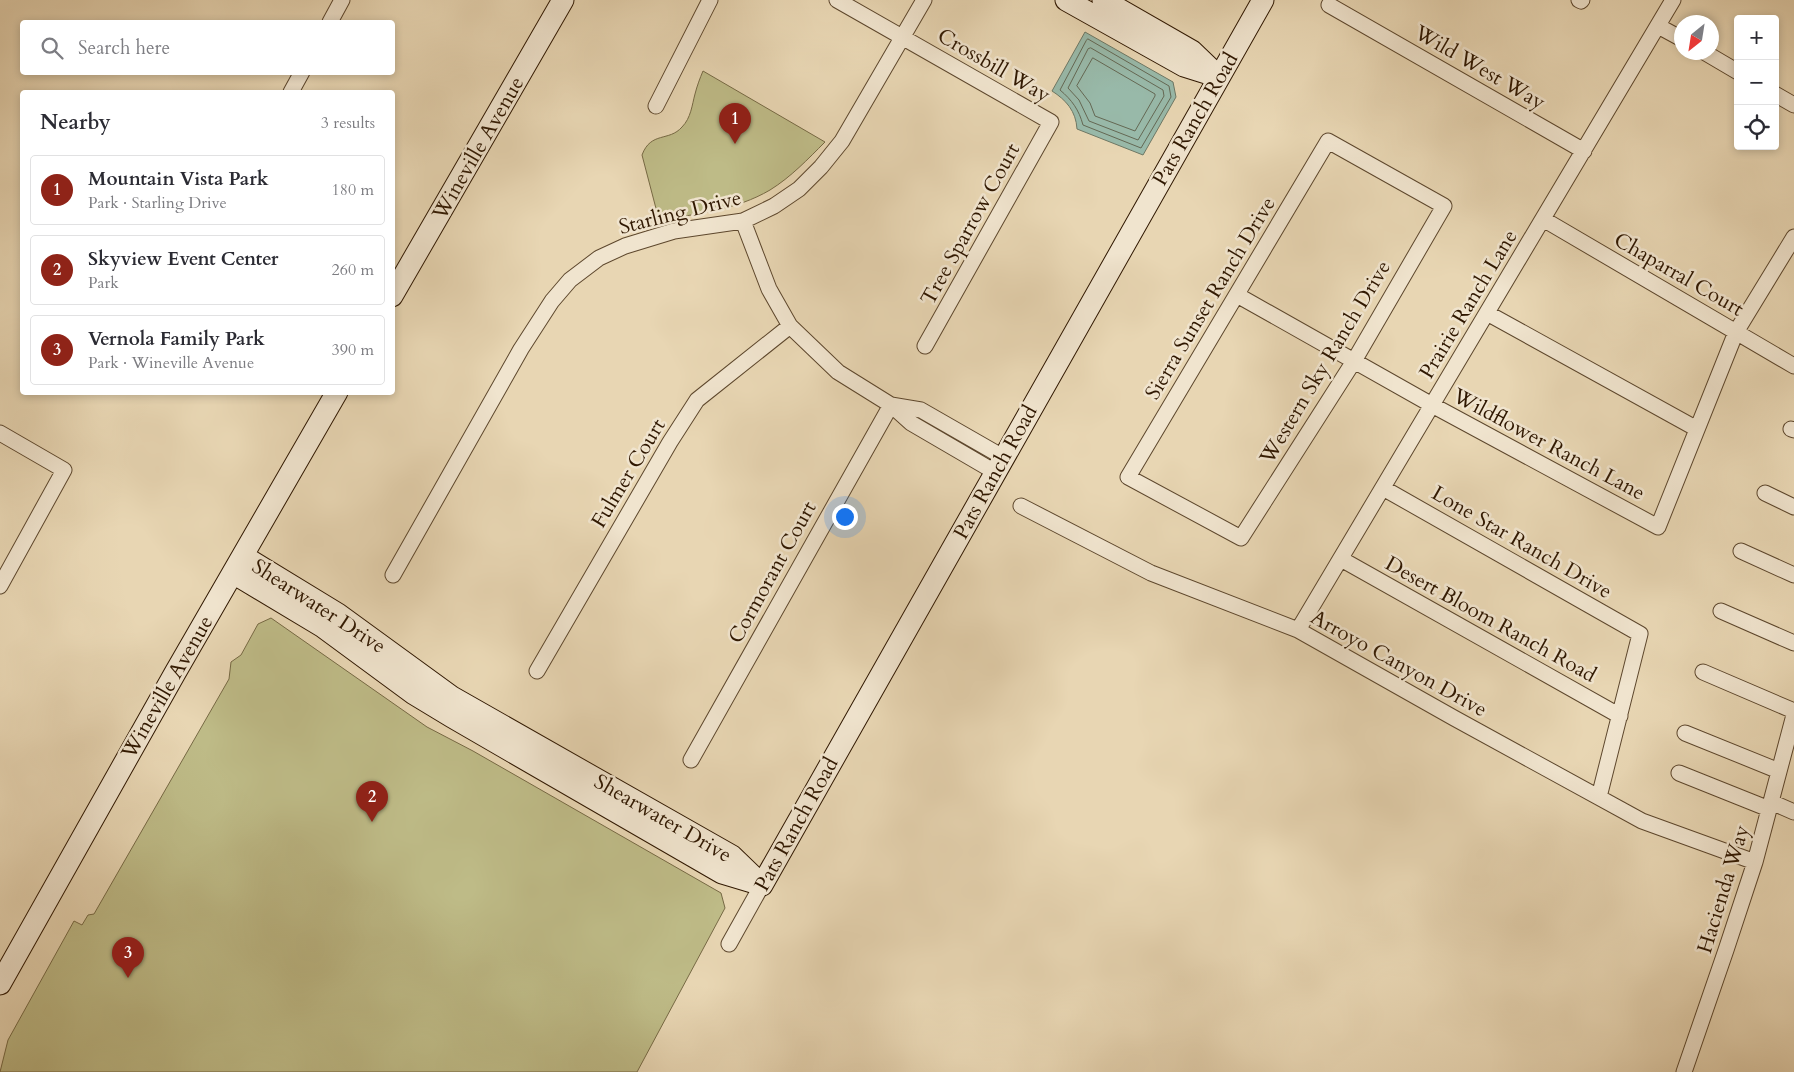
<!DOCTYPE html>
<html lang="en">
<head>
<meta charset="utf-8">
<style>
	body { margin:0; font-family:Cardo,serif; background:#f2f2f3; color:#2b2b33 }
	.controls { position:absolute; right:15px; top:15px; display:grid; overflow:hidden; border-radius:5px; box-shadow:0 2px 8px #0003 }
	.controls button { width:45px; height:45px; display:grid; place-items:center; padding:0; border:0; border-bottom:1px solid #e1e1e2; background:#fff; color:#2b2b33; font:25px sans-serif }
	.compass { position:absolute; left:1674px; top:15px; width:45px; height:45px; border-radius:50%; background:#fff; box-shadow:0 2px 8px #0003; rotate:210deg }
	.you { position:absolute; left:844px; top:516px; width:18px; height:18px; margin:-12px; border:4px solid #fff; border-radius:50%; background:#1a73e8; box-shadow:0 0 0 8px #1a73e833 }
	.badge { display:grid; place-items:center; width:32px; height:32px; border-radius:50%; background:#8f2418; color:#fff; font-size:16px; font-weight:700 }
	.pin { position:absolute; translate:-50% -41px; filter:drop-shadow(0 1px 2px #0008) }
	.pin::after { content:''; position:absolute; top:26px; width:18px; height:15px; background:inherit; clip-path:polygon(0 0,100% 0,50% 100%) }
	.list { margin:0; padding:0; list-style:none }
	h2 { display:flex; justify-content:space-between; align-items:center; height:65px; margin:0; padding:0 20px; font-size:21px }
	h2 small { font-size:16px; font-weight:400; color:#7c7c81 }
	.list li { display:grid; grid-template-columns:32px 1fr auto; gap:15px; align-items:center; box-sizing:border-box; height:70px; margin:0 10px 10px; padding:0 10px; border:1px solid #e1e1e2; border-radius:5px }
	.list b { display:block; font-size:19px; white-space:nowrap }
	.list p { margin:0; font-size:16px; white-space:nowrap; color:#7c7c81 }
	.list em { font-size:16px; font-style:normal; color:#7c7c81 }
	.icon { flex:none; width:28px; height:28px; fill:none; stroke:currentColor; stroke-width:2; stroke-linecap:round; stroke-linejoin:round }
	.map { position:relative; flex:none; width:1794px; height:1072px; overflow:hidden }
	.search { position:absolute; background:#fff; box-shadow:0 2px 8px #0003; left:20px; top:20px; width:375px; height:55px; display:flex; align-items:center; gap:12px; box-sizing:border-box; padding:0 18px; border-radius:5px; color:#7c7c81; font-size:19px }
	.panel { position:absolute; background:#fff; box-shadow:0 2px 8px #0003; left:20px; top:90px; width:375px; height:305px; border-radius:5px }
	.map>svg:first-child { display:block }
	.green { fill:#bebb87; stroke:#766944 }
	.water { fill:#98b9a9; stroke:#6e7865 }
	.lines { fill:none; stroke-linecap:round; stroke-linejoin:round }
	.shore { stroke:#646854; stroke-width:1 }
	.street-casing { stroke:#5d472d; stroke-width:17 }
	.secondary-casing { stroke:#2f1700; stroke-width:23 }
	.street { stroke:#f0e4ce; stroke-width:15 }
	.secondary { stroke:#f0e4ce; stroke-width:21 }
	.labels { text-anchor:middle; stroke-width:5; stroke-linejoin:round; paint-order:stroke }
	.street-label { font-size:21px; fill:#2f1700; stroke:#f0e4ce }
</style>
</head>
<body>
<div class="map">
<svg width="1794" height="1072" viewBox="0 0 1794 1072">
	<rect width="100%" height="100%" fill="#e8d6b3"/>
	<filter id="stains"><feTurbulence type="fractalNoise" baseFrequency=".004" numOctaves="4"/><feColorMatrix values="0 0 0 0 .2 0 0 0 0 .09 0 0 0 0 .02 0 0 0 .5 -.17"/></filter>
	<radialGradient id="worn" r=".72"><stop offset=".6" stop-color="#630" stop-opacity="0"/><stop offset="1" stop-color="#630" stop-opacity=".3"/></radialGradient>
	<path class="green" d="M 703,71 L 825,142 C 808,159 791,177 770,190 C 736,210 697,214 659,220 L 642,155 C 651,131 669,142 682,127 C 691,118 692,105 695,94 C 697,86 700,78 703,71 Z
		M 271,618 L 427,727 L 473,751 L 721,893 L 725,908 L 637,1072 L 0,1072 L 8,1040 L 74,921 L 82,925 L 88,915 L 94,914 L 229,679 L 231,662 L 241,655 L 258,624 Z"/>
	<path class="water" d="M 1085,32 L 1173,82 L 1176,97 L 1143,155 L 1077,129 C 1076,111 1066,100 1052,91 Z"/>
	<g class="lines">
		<path class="shore" d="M 1088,39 L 1169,86 L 1171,97 L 1141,148 L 1083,125 C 1079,110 1072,100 1060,90 L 1086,41 Z
			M 1091,48 L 1163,90 L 1164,96 L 1138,140 L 1089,121 L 1079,100 L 1068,88 L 1088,49 Z
			M 1093,58 L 1155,94 L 1155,96 L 1135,131 L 1095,116 L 1090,103 L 1077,86 Z"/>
		<defs>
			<path id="street" d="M 837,0 L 1051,122 L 925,346
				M 1579,0 L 1581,1 L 1582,0
				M 1329,5 L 1584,151
				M 330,22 L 342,0
				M 1658,26 L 1682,39
				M 1704,52 L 1738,72
				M 291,92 L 302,72
				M 1775,94 L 1794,105
				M 656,106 L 710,0
				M 1328,141 L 1444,206 L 1354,361 L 1241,538 L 1128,477 Z
				M 1543,219 L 1794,366
				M 743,221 L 769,289 L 790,326 L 838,372 L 891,405 L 911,423 L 995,472
				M 1237,295 L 1432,405 L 1658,527 L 1736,332 L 1794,237
				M 1487,313 L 1697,429
				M 891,405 L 921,410 L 1003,457
				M 1791,429 L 1794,430
				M 0,433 L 64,470 L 0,586
				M 1383,488 L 1640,634 L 1599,797
				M 1765,493 L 1794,507
				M 1021,506 L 1151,573 L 1298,630 L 1454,718 L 1642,821 L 1755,862
				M 1741,551 L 1794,575
				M 1341,559 L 1620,716
				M 393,575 L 521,349 L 552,301 L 570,280 L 599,258 L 625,246 L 674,231 L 743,221 L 774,206 L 799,189 L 821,167 L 842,141 L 924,0
				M 1721,611 L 1794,643
				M 1298,630 L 1673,0
				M 537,671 L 670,442 L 697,400 L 790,326
				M 1703,672 L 1794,711
				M 1685,733 L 1779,771
				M 691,760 L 891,405
				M 1679,773 L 1769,809
				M 1771,802 L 1794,812
				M 729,944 L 762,885
				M 1684,1072 L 1726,950 L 1755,862 L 1794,715"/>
			<path id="secondary" d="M 1066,0 L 1184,66 L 1219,77
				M 1103,0 L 1192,51 L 1217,75
				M 392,296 L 563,0
				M 243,556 L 338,614 L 452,697 L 732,856 L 760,883
				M 233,573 L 323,627 L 414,694 L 452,717 L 722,873 L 762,885
				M 762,885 L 1263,0
				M 0,984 L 175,673 L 337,392"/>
		</defs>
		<use href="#street" class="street-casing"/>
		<use href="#secondary" class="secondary-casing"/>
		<use href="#street" class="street"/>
		<use href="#secondary" class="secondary"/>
	</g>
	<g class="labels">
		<g class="street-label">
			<text transform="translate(994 65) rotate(30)" y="7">Crossbill Way</text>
			<text transform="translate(1480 67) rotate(30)" y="7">Wild West Way</text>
			<text transform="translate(1195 119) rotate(-60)" y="7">Pats Ranch Road</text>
			<text transform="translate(478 148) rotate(-60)" y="7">Wineville Avenue</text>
			<text transform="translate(680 212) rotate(-14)" y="7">Starling Drive</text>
			<text transform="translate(970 224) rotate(-61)" y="7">Tree Sparrow Court</text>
			<text transform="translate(1679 274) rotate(30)" y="7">Chaparral Court</text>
			<text transform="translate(1210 298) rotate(-59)" y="7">Sierra Sunset Ranch Drive</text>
			<text transform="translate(1468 304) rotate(-59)" y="7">Prairie Ranch Lane</text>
			<text transform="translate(1325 362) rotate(-59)" y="7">Western Sky Ranch Drive</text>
			<text transform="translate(1549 444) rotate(28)" y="7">Wildflower Ranch Lane</text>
			<text transform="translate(995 472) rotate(-61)" y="7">Pats Ranch Road</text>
			<text transform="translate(628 473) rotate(-59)" y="7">Fulmer Court</text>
			<text transform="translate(1522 542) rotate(30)" y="7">Lone Star Ranch Drive</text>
			<text transform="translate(772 572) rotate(-61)" y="7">Cormorant Court</text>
			<text transform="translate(319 606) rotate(33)" y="7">Shearwater Drive</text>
			<text transform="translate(1491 619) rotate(29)" y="7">Desert Bloom Ranch Road</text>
			<text transform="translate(1399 663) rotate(29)" y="7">Arroyo Canyon Drive</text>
			<text transform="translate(167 687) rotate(-60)" y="7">Wineville Avenue</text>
			<text transform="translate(663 818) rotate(30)" y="7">Shearwater Drive</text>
			<text transform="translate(796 824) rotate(-61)" y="7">Pats Ranch Road</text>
			<text transform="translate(1723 889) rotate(-73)" y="7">Hacienda Way</text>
		</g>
	</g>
	<rect width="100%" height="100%" filter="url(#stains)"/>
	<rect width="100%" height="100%" fill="url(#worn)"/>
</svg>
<div class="controls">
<button>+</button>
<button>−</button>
<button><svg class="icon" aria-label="locate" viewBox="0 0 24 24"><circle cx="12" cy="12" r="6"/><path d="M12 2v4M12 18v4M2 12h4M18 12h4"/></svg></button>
</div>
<svg class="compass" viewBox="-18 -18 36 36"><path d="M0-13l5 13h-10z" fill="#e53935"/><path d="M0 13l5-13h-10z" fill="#7c7c81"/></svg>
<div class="you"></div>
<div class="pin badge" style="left:735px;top:144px">1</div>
<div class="pin badge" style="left:372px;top:822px">2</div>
<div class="pin badge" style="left:128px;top:978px">3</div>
<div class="search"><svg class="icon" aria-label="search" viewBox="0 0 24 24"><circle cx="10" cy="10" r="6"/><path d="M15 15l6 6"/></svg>Search here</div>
<section class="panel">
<h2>Nearby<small>3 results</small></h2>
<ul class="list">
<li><span class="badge">1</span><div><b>Mountain Vista Park</b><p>Park · Starling Drive</p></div><em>180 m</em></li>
<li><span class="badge">2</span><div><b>Skyview Event Center</b><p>Park</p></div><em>260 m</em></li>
<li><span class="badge">3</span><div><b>Vernola Family Park</b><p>Park · Wineville Avenue</p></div><em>390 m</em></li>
</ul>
</section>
</div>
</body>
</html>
